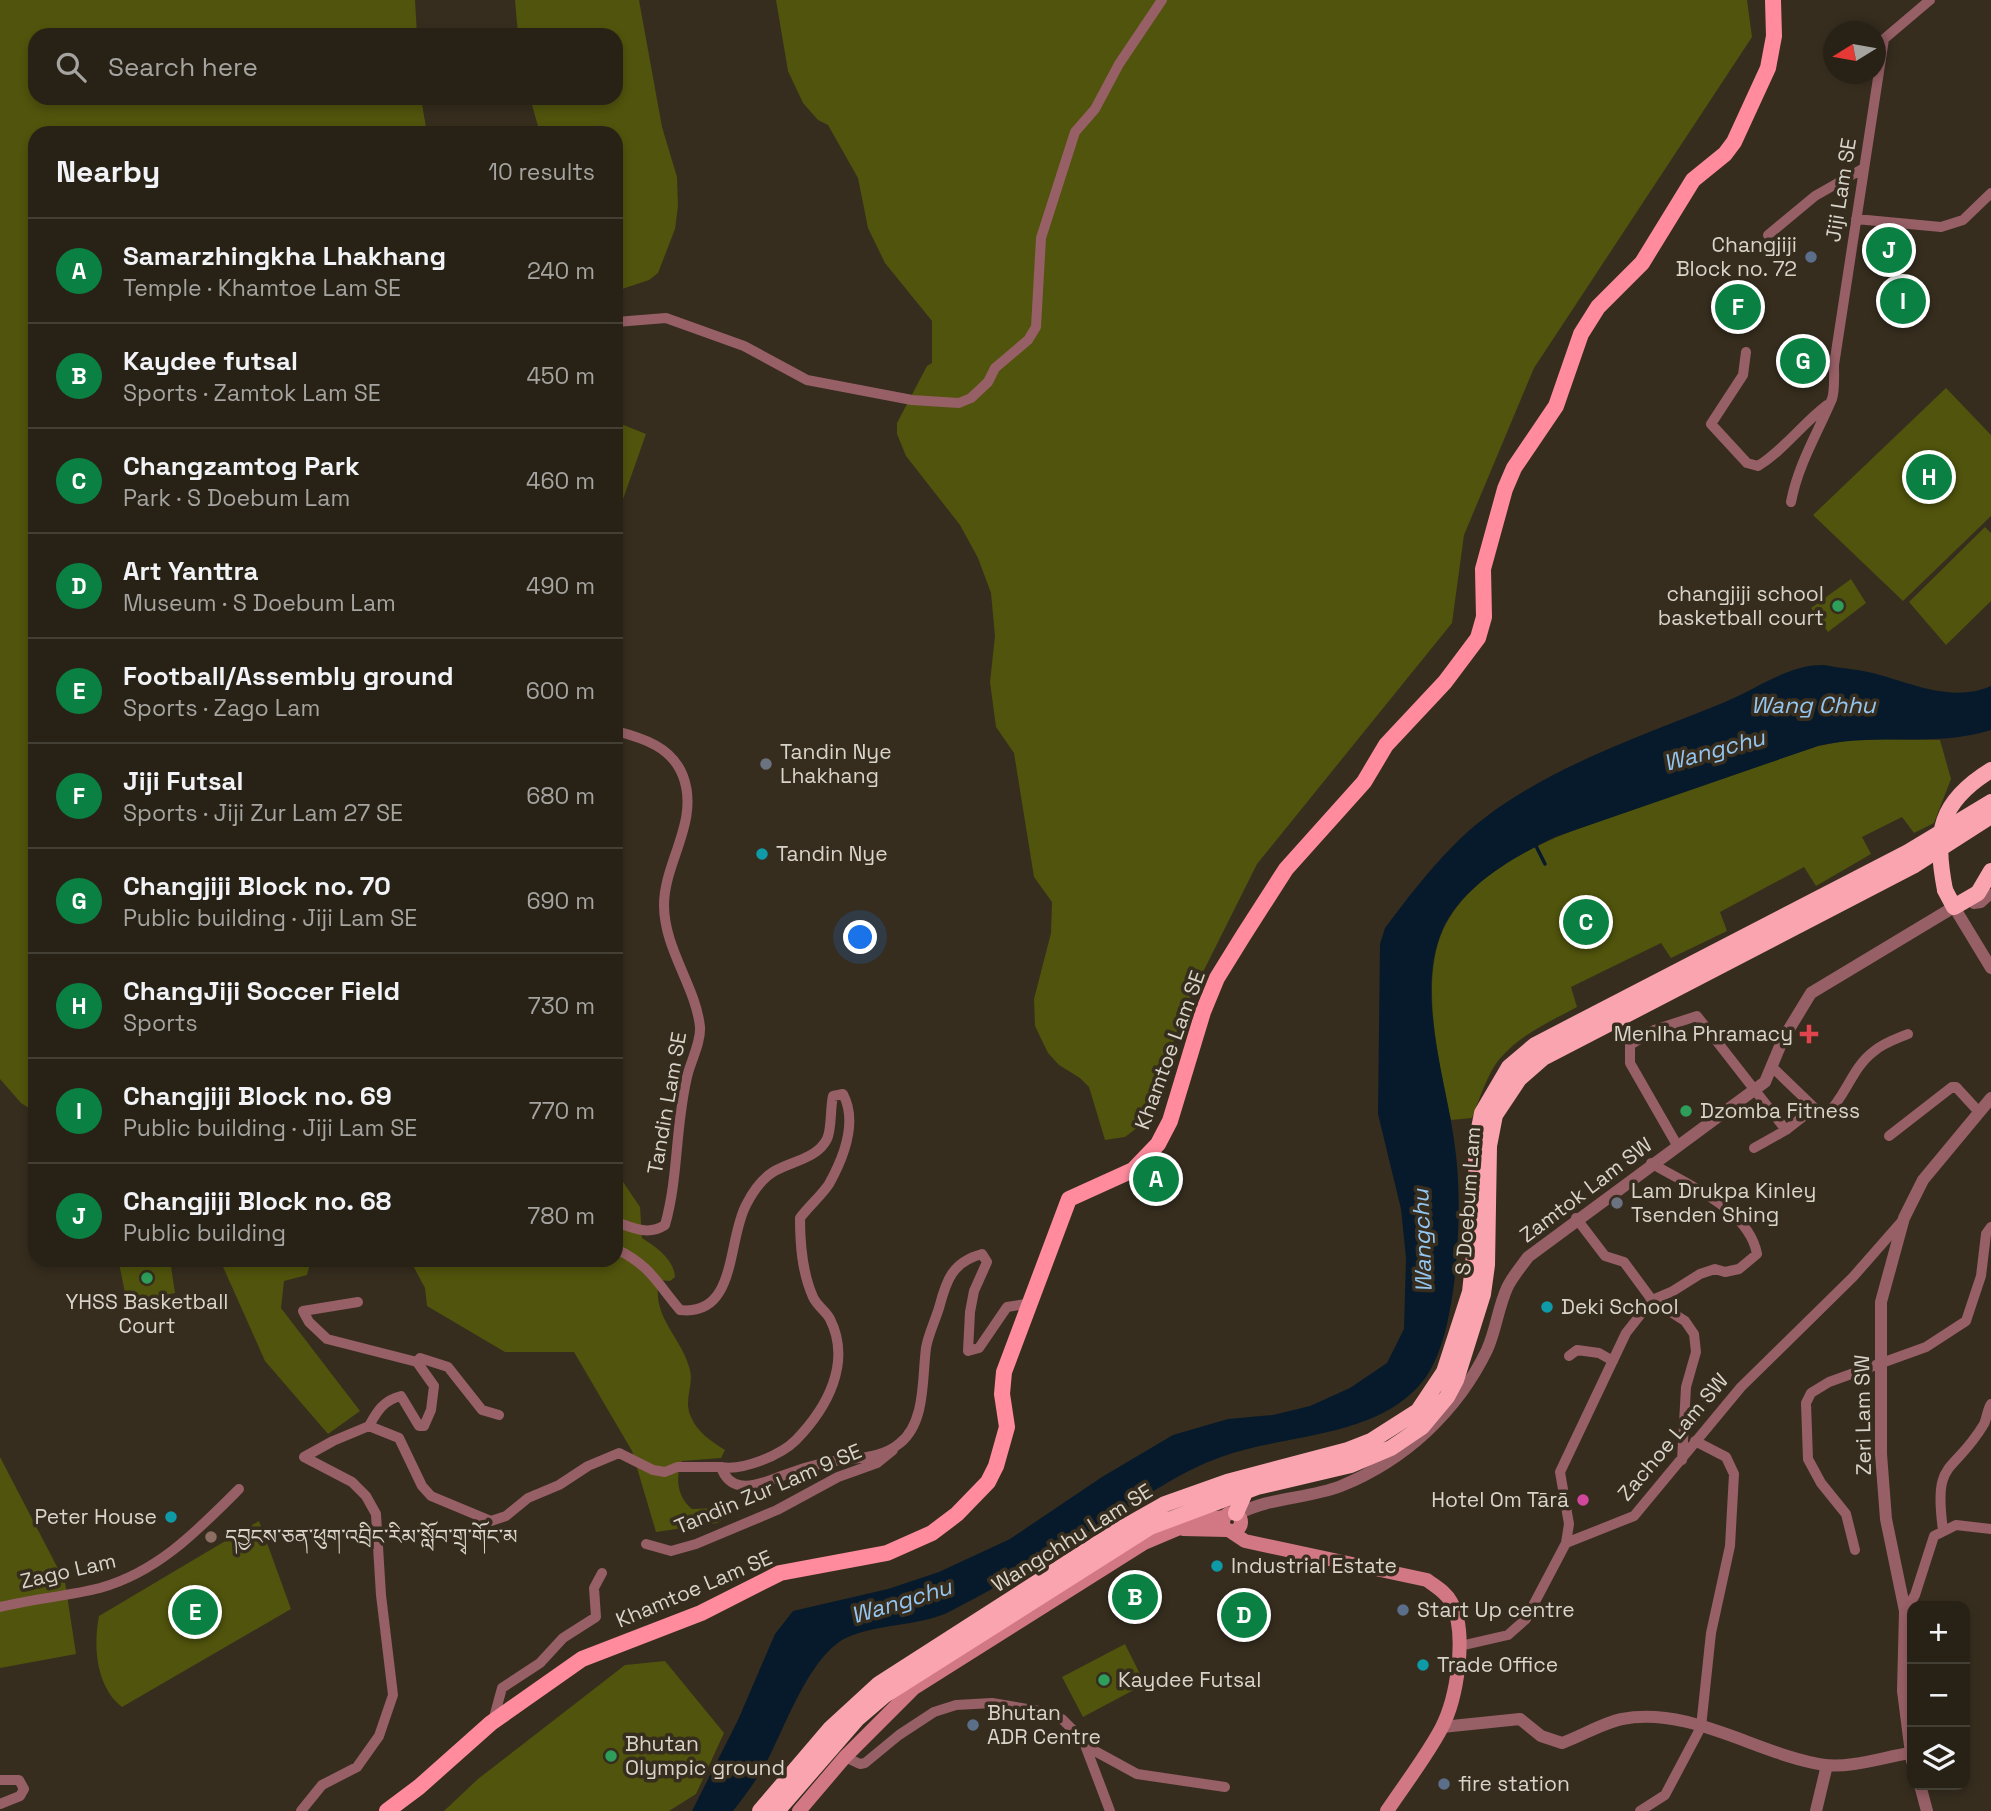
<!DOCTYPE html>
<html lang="en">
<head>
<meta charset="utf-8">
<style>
	body { margin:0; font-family:"Space Grotesk","Noto Serif Tibetan",sans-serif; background:#302a1f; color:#f1f3f6 }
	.controls { position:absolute; right:21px; bottom:21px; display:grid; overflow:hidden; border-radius:14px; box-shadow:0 4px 10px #0003 }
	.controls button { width:63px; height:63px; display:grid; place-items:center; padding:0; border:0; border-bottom:2px solid #443f35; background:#282216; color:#f1f3f6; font:35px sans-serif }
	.compass { position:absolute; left:1823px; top:21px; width:63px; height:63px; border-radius:50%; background:#282216; box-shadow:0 4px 10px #0003; rotate:259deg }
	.you { position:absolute; left:861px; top:938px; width:24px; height:24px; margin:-18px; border:5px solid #fff; border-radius:50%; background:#1a73e8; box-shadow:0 0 0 10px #1a73e833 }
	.badge { display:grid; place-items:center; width:46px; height:46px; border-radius:50%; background:#0b8043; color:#fff; font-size:23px; font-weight:700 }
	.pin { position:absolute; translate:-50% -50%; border:4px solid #fff; box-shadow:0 2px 7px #0006 }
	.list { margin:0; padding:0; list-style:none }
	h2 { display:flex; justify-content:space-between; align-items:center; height:91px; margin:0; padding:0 28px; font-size:30px }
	h2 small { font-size:23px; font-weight:400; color:#a5a4a1 }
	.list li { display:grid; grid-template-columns:46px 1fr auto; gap:21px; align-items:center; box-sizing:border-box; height:105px; padding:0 28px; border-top:2px solid #443f35 }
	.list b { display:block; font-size:26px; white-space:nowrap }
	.list p { margin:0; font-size:23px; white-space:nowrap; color:#a5a4a1 }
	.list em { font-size:23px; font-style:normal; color:#a5a4a1 }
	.icon { flex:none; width:38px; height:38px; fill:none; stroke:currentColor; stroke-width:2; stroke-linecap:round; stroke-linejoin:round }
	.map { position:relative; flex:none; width:1991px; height:1811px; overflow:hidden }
	.search { position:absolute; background:#282216; box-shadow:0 4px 10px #0003; left:28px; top:28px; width:595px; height:77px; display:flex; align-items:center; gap:18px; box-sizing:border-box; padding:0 24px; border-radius:21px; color:#a5a4a1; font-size:26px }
	.panel { position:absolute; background:#282216; box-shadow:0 4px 10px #0003; left:28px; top:126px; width:595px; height:1141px; border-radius:21px }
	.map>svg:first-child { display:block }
	.green { fill:#50540c }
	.water { fill:#061a2b }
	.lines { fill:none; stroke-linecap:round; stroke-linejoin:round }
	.stream { stroke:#061a2b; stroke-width:3.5 }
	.minor { stroke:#975f66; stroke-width:10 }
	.tertiary { stroke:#975f66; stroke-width:12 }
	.secondary { stroke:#d27885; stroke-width:14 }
	.primary { stroke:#ff8b9d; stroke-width:16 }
	.trunk { stroke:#faa4b0; stroke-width:16 }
	.trunk-bridge { stroke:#faa4b0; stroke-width:16 }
	.service-dot { fill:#5c6f8a; stroke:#362d1e; stroke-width:2.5 }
	.leisure-dot { fill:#2e9e5b; stroke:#362d1e; stroke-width:2.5 }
	.worship-dot { fill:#6b7280; stroke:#362d1e; stroke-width:2.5 }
	.culture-dot { fill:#0f9aa8; stroke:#362d1e; stroke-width:2.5 }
	.health-dot { fill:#e0444e; stroke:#362d1e; stroke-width:2.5 }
	.hotel-dot { fill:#d1479c; stroke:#362d1e; stroke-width:2.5 }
	.education-dot { fill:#8d6e63; stroke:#362d1e; stroke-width:2.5 }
	.labels { text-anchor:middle; stroke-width:7; stroke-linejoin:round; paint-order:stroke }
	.street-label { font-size:21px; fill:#d9d4ca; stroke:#362d1e }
	.poi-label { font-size:21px; fill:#d9d4ca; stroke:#362d1e; text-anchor:start }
	.water-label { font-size:23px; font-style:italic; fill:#94c6f2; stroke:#362d1e }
</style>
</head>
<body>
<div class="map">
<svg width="1991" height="1811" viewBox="0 0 1991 1811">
	<rect width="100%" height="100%" fill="#362d1e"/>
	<path class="green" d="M 0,0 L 415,0 L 417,35 L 35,35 L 35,98 L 421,98 L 427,133 L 35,133 L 35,1112 L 21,1103 L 0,1079 Z
		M 515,0 L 639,0 L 662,127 L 677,177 L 678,206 L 675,229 L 658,273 L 649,280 L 616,291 L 616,133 L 540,133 L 530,98 L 616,98 L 616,35 L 518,35 Z
		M 776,0 L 1747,0 L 1752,37 L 1534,368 L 1464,535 L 1452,623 L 1257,864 L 1181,1016 L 1155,1107 L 1146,1121 L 1125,1137 L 1105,1140 L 1089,1087 L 1080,1078 L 1059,1065 L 1048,1053 L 1035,1026 L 1034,999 L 1051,933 L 1052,902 L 1034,877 L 1014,753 L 996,727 L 990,682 L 995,636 L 991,593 L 978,558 L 960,525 L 906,456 L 897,434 L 897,423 L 927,366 L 932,363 L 932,321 L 885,263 L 868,228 L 858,178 L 828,125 L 818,120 L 803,103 L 788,71 Z
		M 1735,288 L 1752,295 L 1742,325 L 1724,318 Z
		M 1946,388 L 1991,435 L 1991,516 L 1903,601 L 1813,515 Z
		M 616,422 L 646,434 L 616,519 Z
		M 1985,527 L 1991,533 L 1991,601 L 1946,645 L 1909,602 Z
		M 1851,579 L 1866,603 L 1828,632 L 1811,608 Z
		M 1854,739 L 1940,740 L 1951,779 L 1934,823 L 1914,833 L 1902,817 L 1862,837 L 1871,854 L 1816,886 L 1804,867 L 1720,912 L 1727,931 L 1671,958 L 1661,943 L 1571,987 L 1577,1007 C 1547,1023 1507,1041 1491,1072 C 1483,1087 1478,1103 1472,1118 L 1451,1120 C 1440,1066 1419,983 1443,930 C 1478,855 1585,826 1657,801 C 1710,782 1764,764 1818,746 Z
		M 616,1136 L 622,1155 L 619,1176 L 640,1207 L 642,1238 C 656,1247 674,1259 675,1277 L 670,1281 L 659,1280 C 651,1317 682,1337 690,1370 C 694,1386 683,1400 691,1417 C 698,1433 711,1441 725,1450 L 721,1458 L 682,1461 C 675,1477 677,1497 692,1509 L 720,1508 L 724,1511 L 724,1518 L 717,1523 L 656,1532 L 632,1451 L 574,1352 L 505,1352 L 427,1306 L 425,1288 L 410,1260 L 616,1260 Z
		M 132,1260 L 170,1260 L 175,1293 L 127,1303 L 119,1263 Z
		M 220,1260 L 311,1260 L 307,1275 L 284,1281 L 281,1308 L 360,1411 L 328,1434 L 265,1361 Z
		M 0,1457 L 65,1582 L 76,1654 L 0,1668 Z
		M 259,1521 L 291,1609 L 122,1707 C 96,1687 93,1646 99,1616 Z
		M 1125,1644 L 1145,1684 L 1083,1717 L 1062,1677 Z
		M 665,1661 L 724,1733 L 696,1794 L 669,1811 L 444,1811 L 478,1779 L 625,1665 Z"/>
	<path class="water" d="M 1824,665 C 1839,668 1854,669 1868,672 C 1908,681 1950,704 1991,686 L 1991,730 C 1934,748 1876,732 1818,746 L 1555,837 C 1513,857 1461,887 1442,931 C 1415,995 1447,1082 1455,1147 C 1461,1192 1459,1239 1454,1284 C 1450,1314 1443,1352 1426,1377 C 1381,1439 1286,1433 1221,1457 C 1179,1472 1144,1498 1106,1521 C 1054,1553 1002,1585 947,1613 C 916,1626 879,1624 848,1637 C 809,1654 784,1731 764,1767 C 755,1782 744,1797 733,1811 L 692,1811 L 738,1720 L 775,1634 L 793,1611 L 888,1589 L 939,1572 L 1010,1539 L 1102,1477 L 1173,1435 L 1228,1419 L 1273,1415 L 1310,1406 L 1350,1388 L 1387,1363 L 1404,1329 L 1406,1258 L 1401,1209 L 1378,1114 L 1380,944 L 1385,928 C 1406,900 1428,871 1453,846 C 1522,775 1635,739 1725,702 C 1757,689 1789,664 1824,665 Z"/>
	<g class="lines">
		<path class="stream" d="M 1535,844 L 1545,864"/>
		<path class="minor" d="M 1856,219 L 1941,227 L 1963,220 L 1991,193
			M 1768,235 L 1815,196 L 1864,168
			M 616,322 L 666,318 L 744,346 L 807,380 L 912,400 L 959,403 L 971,398 L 988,382 L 995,368 L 1028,340 L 1036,327 L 1041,238 L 1075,132 L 1095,109 L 1119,64 L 1162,0
			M 1746,352 L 1743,375 L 1711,424 L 1747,463 L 1758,466 C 1784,450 1802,424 1827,405
			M 1791,502 C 1798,465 1817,434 1832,399 C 1835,390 1834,375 1834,365 L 1884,39 L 1930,0
			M 616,731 C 643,738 672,747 683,776 C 700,821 664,862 664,905 C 664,949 696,987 700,1027 C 701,1041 692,1059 688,1073 C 675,1123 679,1176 665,1225 C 648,1236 634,1228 616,1222
			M 1969,900 L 1974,904 L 1981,903 L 1991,894
			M 1771,1066 L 1821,1114 L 1827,1114 C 1846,1096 1852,1068 1873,1052 C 1883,1043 1896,1039 1908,1034
			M 1889,1136 L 1952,1087 L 1956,1087 L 1979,1112
			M 1677,1145 L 1630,1063 L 1630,1045 L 1654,1030 L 1697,1016 L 1786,1130
			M 1754,1148 L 1786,1130 L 1814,1108
			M 1576,1218 L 1605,1256 L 1624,1262 L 1652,1300 L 1685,1321 L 1694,1334 L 1696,1352 L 1686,1387 L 1682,1460
			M 616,1249 C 650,1265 657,1283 680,1310 C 737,1317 727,1241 746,1205 C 752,1193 762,1179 773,1172 C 791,1161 817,1159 827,1139 C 832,1129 830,1108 833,1096 L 843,1094 C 858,1122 844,1157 829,1184 C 821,1196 809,1206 800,1218 C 800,1245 802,1272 813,1297 C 817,1306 826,1311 830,1319 C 852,1363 827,1408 796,1440 C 781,1455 743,1471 721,1467 C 729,1490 748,1488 768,1481 C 787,1474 805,1467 824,1463 C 849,1457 879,1461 900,1443 C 926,1422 922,1378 926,1348 C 928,1335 935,1321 939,1308 C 946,1281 952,1262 982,1254 L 987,1262 L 974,1291 L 970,1312 L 968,1351 L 979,1348 L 1007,1307 L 1032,1303
			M 358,1302 L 303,1311 L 309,1322 L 327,1339 L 417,1362
			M 1569,1356 L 1577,1350 L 1599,1353 L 1613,1361
			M 369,1426 L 399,1438 L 422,1486 L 431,1496 L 491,1521 L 506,1516 L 528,1498 L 559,1485 L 588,1466 L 619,1453 L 653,1470 L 665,1472 L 677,1467 L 721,1467
			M 1943,1530 C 1933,1457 1953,1476 1984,1424 C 1987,1418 1987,1410 1991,1404
			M 1566,1543 L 1569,1524 L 1560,1472 L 1626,1333 L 1652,1300 L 1673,1291 L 1700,1274 L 1715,1269 L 1725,1272 L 1739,1269 L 1757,1254 C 1749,1209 1687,1185 1651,1163
			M 646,1544 L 671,1551 L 696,1544 L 777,1510 L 838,1477 L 877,1463 L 893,1450
			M 1855,1550 L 1846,1514 L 1821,1483 L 1808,1459 L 1806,1403 L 1811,1393 L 1829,1382 L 1926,1347 L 1966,1321 L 1981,1276 L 1986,1234 L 1991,1227
			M 0,1607 C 33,1599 68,1596 100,1588 C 158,1572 198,1530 239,1489
			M 1905,1611 L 1915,1595 L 1934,1536 L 1956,1525 L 1991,1529
			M 1460,1646 L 1508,1635 L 1526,1619 L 1566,1543 L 1634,1516 L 1741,1387 L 1853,1277 L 1903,1220
			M 493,1721 L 502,1688 L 540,1663 L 563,1638 L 596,1617 L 594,1588 L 602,1573
			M 1085,1745 L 1110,1811
			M 845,1757 L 860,1764 L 865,1763 L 899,1735 L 934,1712 L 956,1705 L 992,1703 L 1045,1712 L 1062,1719 L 1093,1750 L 1137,1774 L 1225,1787
			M 0,1780 L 19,1780 L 24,1789 L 20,1796 L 0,1804
			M 301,1811 L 322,1785 L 357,1767 L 379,1736 L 393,1695 L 381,1595 L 376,1514 L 366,1496 L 352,1482 L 304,1457 L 333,1441 L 369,1426 C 377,1411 384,1400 401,1396 L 419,1426 L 424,1426 L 431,1410 L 434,1386 L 417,1362 L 420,1358 L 448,1367 L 482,1410 L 499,1415
			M 1640,1811 L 1665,1795 L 1701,1727 L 1711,1633 L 1730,1546 L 1734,1474 L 1726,1457 L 1695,1441"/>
		<path class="tertiary" d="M 1238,1514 C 1270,1497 1307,1499 1341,1486 C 1405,1460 1457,1412 1487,1350 C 1496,1330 1498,1308 1507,1288 C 1512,1277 1521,1267 1528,1257 L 1765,1082 L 1783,1039 L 1811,993 L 1954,907 L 1991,968
			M 1442,1727 L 1520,1719 L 1541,1736 L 1562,1743 C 1582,1736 1602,1723 1622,1719 C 1692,1706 1758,1755 1825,1765 C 1851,1768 1884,1757 1910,1753
			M 1912,1761 L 1903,1691 L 1905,1611 L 1886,1519 L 1881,1454 L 1881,1302 L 1904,1218 L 1923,1180 L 1991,1098
			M 1920,1785 L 1927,1811
			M 1816,1811 L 1827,1765"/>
		<path class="secondary" d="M1223 1522a9 9 0 1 1 18 0a9 9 0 1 1-18 0Z
			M 1183,1529 L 1227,1530
			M 1230,1531 L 1245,1541 L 1427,1580 C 1436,1587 1446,1592 1451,1602 C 1468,1632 1457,1699 1441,1729 C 1426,1757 1405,1784 1387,1811
			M 799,1811 L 845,1757 L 914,1688 L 1144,1543 L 1196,1521 L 1224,1517"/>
		<path class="primary" d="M 387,1811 L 419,1787 L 491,1723 L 582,1659 L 701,1613 L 780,1573 L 887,1553 L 932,1533 L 957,1514 L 988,1482 L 996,1466 L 1007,1427 L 1002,1394 L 1004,1372 L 1069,1199 L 1133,1170 L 1158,1144 L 1170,1121 L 1203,1012 L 1217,978 L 1243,936 L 1286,869 L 1364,782 L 1386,745 L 1445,682 L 1478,638 L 1484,617 L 1483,569 L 1505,489 L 1514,468 L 1556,406 L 1581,334 L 1598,307 L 1642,263 L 1693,180 L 1725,154 L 1734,142 L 1768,68 L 1774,36 L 1773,0"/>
		<path class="trunk" d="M 1945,890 L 1954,907 L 1978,893 L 1991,871
			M 1236,1513 L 1246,1490
			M 760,1811 L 830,1729 L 879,1684 L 1119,1530 L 1165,1504 L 1227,1482 L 1348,1450 L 1371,1441 L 1418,1411 L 1444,1372 L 1470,1292 L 1477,1228 L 1476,1144 L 1482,1113 L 1509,1067 L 1535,1045 L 1908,852 L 1991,802
			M 777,1811 L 857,1719 L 885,1695 L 1150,1527 L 1257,1487 L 1351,1465 L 1391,1448 L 1422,1427 L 1447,1397 L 1456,1380 L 1483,1294 L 1487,1265 L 1489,1146 L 1495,1115 L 1519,1079 L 1543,1058 L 1913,866 L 1991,816"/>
		<path class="trunk-bridge" d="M 1945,890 C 1934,832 1939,802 1991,770"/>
	</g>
	<g class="service-dot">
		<circle cx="1811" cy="257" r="7"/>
		<circle cx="1403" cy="1610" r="7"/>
		<circle cx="973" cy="1725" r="7"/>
		<circle cx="1444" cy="1784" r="7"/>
	</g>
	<g class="leisure-dot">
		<circle cx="1838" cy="606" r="7"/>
		<circle cx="1686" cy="1111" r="7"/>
		<circle cx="147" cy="1278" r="7"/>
		<circle cx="1104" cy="1680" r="7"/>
		<circle cx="611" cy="1756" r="7"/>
	</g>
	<g class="worship-dot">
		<circle cx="766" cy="764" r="7"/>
		<circle cx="1617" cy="1203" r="7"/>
	</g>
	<g class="culture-dot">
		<circle cx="762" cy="854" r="7"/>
		<circle cx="1547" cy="1307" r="7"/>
		<circle cx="171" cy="1517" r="7"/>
		<circle cx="1217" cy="1566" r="7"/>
		<circle cx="1423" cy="1665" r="7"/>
	</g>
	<path class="health-dot" d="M1805.5 1023.5h7v7h7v7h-7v7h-7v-7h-7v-7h7z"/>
	<circle class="hotel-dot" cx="1583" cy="1500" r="7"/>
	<circle class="education-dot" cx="211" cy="1537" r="7"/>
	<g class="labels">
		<g class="street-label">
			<text transform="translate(1841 190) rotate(-81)" y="7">Jiji Lam SE</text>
			<text transform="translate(1170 1050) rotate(-70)" y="7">Khamtoe Lam SE</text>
			<text transform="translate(667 1103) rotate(-80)" y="7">Tandin Lam SE</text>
			<text transform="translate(1586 1190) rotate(-37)" y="7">Zamtok Lam SW</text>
			<text transform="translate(1468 1201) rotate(-86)" y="7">S Doebum Lam</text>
			<text transform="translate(1863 1415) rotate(-91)" y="7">Zeri Lam SW</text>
			<text transform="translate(1673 1437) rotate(-50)" y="7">Zachoe Lam SW</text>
			<text transform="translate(768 1489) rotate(-23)" y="7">Tandin Zur Lam 9 SE</text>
			<text transform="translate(1072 1538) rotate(-32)" y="7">Wangchhu Lam SE</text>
			<text transform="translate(68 1571) rotate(-13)" y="7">Zago Lam</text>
			<text transform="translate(694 1589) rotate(-23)" y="7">Khamtoe Lam SE</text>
		</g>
		<g class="poi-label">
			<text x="1797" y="252" text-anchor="end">Changjiji<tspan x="1797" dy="24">Block no. 72</tspan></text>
			<text x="1824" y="601" text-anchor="end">changjiji school<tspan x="1824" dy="24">basketball court</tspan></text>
			<text x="780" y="759">Tandin Nye<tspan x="780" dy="24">Lhakhang</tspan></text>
			<text x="776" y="861">Tandin Nye</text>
			<text x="1793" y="1041" text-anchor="end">Menlha Phramacy</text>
			<text x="1700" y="1118">Dzomba Fitness</text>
			<text x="1631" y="1198">Lam Drukpa Kinley<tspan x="1631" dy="24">Tsenden Shing</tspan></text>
			<text x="147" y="1309" text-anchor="middle">YHSS Basketball<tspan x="147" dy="24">Court</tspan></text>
			<text x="1561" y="1314">Deki School</text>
			<text x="1569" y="1507" text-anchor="end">Hotel Om Tārā</text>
			<text x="157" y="1524" text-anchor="end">Peter House</text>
			<text x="225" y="1544">དབྱངས་ཅན་ཕུག་འབྲིང་རིམ་སློབ་གྲྭ་གོང་མ</text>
			<text x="1231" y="1573">Industrial Estate</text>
			<text x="1417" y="1617">Start Up centre</text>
			<text x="1437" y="1672">Trade Office</text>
			<text x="1118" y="1687">Kaydee Futsal</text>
			<text x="987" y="1720">Bhutan<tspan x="987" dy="24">ADR Centre</tspan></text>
			<text x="625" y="1751">Bhutan<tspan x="625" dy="24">Olympic ground</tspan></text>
			<text x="1458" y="1791">fire station</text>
		</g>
		<g class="water-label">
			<text x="1813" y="713">Wang Chhu</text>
			<text transform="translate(1714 750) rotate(-15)" y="8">Wangchu</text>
			<text transform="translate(1422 1241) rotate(-92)" y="8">Wangchu</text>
			<text transform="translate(901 1601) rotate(-17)" y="8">Wangchu</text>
		</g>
	</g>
</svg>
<div class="controls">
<button>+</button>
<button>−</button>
<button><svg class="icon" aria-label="layers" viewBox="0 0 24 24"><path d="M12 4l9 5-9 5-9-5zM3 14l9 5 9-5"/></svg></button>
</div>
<svg class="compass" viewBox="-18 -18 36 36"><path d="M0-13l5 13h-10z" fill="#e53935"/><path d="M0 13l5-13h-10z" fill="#a5a4a1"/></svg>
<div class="you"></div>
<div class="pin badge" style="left:1156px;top:1179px">A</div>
<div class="pin badge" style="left:1135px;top:1597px">B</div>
<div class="pin badge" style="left:1586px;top:922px">C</div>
<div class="pin badge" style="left:1244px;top:1615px">D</div>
<div class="pin badge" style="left:195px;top:1612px">E</div>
<div class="pin badge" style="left:1738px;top:307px">F</div>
<div class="pin badge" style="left:1803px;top:361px">G</div>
<div class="pin badge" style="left:1929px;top:477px">H</div>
<div class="pin badge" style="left:1903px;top:301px">I</div>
<div class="pin badge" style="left:1889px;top:250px">J</div>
<div class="search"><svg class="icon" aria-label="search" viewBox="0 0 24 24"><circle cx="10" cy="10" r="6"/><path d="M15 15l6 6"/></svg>Search here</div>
<section class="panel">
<h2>Nearby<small>10 results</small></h2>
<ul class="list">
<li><span class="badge">A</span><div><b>Samarzhingkha Lhakhang</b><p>Temple · Khamtoe Lam SE</p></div><em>240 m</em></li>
<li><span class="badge">B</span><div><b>Kaydee futsal</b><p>Sports · Zamtok Lam SE</p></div><em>450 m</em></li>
<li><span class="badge">C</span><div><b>Changzamtog Park</b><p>Park · S Doebum Lam</p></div><em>460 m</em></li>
<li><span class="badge">D</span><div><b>Art Yanttra</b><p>Museum · S Doebum Lam</p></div><em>490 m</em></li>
<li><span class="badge">E</span><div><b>Football/Assembly ground</b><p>Sports · Zago Lam</p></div><em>600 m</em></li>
<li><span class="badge">F</span><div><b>Jiji Futsal</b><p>Sports · Jiji Zur Lam 27 SE</p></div><em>680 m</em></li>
<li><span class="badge">G</span><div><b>Changjiji Block no. 70</b><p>Public building · Jiji Lam SE</p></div><em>690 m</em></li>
<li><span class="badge">H</span><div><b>ChangJiji Soccer Field</b><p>Sports</p></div><em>730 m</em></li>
<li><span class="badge">I</span><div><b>Changjiji Block no. 69</b><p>Public building · Jiji Lam SE</p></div><em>770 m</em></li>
<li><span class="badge">J</span><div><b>Changjiji Block no. 68</b><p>Public building</p></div><em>780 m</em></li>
</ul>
</section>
</div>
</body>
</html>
